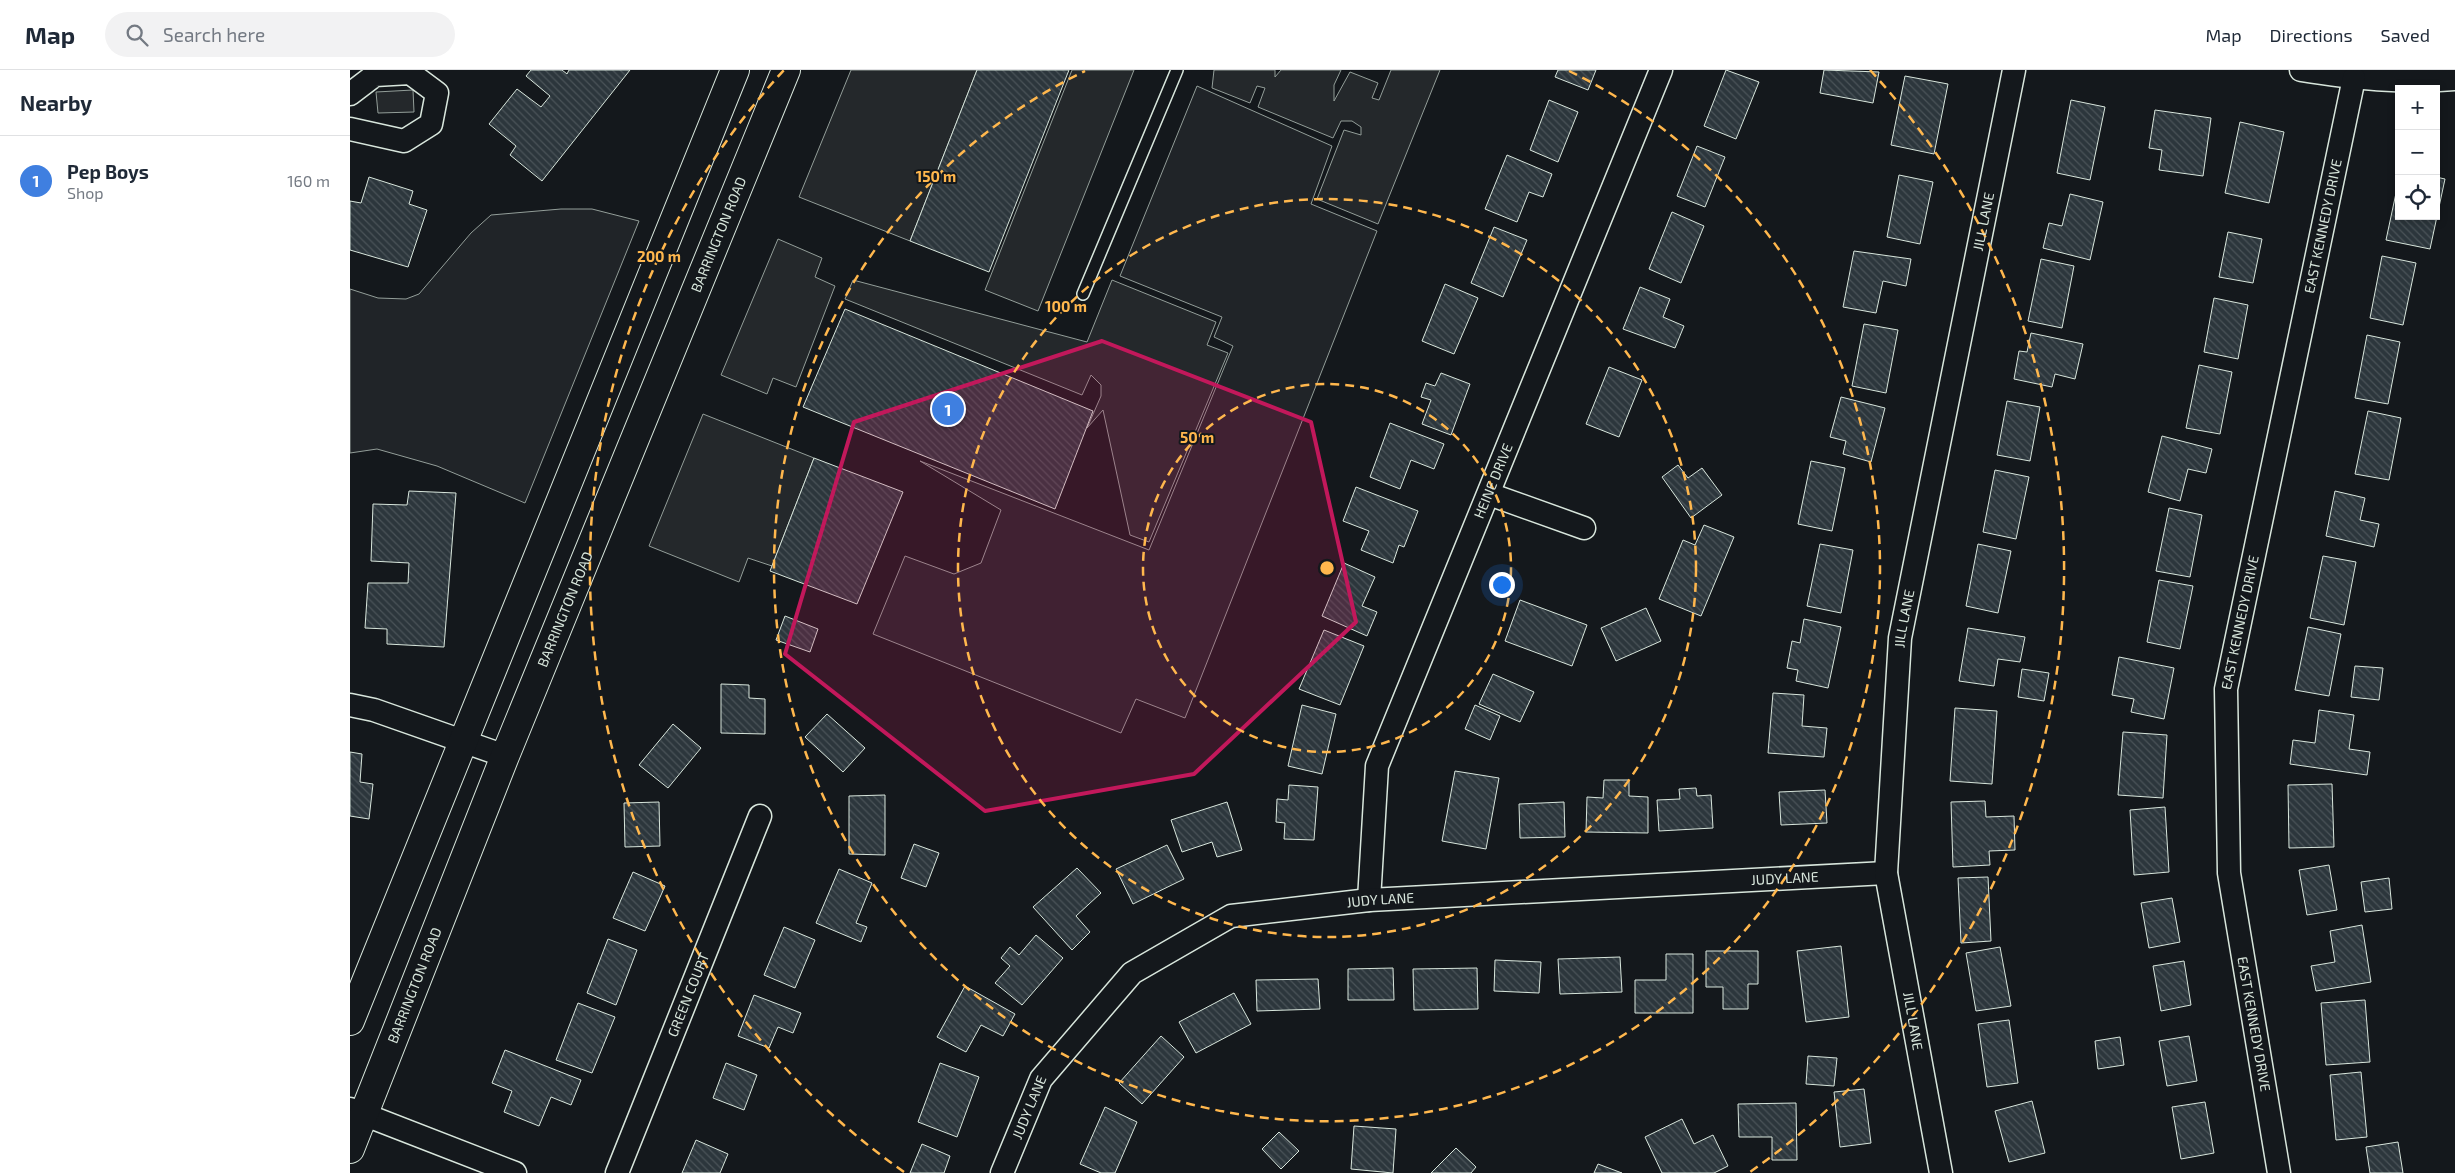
<!DOCTYPE html>
<html lang="en">
<head>
<meta charset="utf-8">
<style>
	body { margin:0; font-family:"Exo 2",sans-serif; background:#f2f2f3; color:#1f2937 }
	.controls { position:absolute; right:15px; top:15px; display:grid; overflow:hidden; border-radius:0px; box-shadow:0 2px 8px #0003 }
	.controls button { width:45px; height:45px; display:grid; place-items:center; padding:0; border:0; border-bottom:1px solid #e0e1e3; background:#fff; color:#1f2937; font:25px sans-serif }
	.you { position:absolute; left:1151px; top:514px; width:18px; height:18px; margin:-12px; border:4px solid #fff; border-radius:50%; background:#1a73e8; box-shadow:0 0 0 8px #1a73e833 }
	.badge { display:grid; place-items:center; width:32px; height:32px; border-radius:50%; background:#846941; color:#fff; font-size:16px; font-weight:700 }
	.pin { position:absolute; translate:-50% -50%; border:2px solid #fff; box-shadow:0 1px 5px #0006 }
	.list { margin:0; padding:0; list-style:none }
	h2 { display:flex; justify-content:space-between; align-items:center; height:65px; margin:0; padding:0 20px; font-size:21px }
	h2 small { font-size:16px; font-weight:400; color:#747a83 }
	.list li { display:grid; grid-template-columns:32px 1fr auto; gap:15px; align-items:center; box-sizing:border-box; height:90px; padding:0 20px; border-top:1px solid #e0e1e3 }
	.list b { display:block; font-size:19px; white-space:nowrap }
	.list p { margin:0; font-size:16px; white-space:nowrap; color:#747a83 }
	.list em { font-size:16px; font-style:normal; color:#747a83 }
	.icon { flex:none; width:28px; height:28px; fill:none; stroke:currentColor; stroke-width:2; stroke-linecap:round; stroke-linejoin:round }
	.map { position:relative; flex:none; width:2105px; height:1103px; overflow:hidden }
	header { display:flex; align-items:center; gap:30px; box-sizing:border-box; height:70px; padding:0 25px; background:#fff; border-bottom:1px solid #e0e1e3 }
	header strong { font-size:24px }
	nav { display:flex; gap:28px; margin-inline-start:auto; font-size:18px }
	.search { width:350px; height:45px; background:#f2f2f3; display:flex; align-items:center; gap:12px; box-sizing:border-box; padding:0 18px; border-radius:28px; color:#747a83; font-size:19px }
	main { display:flex }
	aside { flex:1; background:#fff }
	.map>svg:first-child { display:block }
	.green { fill:#202428; stroke:#939e99 }
	.parking { fill:#24282b; stroke:#939e99 }
	.building { fill:url(#building-back-hatch); stroke:#d8e6dc }
	.lines { fill:none; stroke-linecap:round; stroke-linejoin:round }
	.lane-casing { stroke:#d8e6dc; stroke-width:14 }
	.street-casing { stroke:#d8e6dc; stroke-width:25 }
	.secondary-casing { stroke:#d8e6dc; stroke-width:30 }
	.lane { stroke:#14181c; stroke-width:11 }
	.street { stroke:#14181c; stroke-width:22 }
	.secondary { stroke:#14181c; stroke-width:28 }
	.marked { fill:#c2185b; fill-opacity:0.2; stroke:#c2185b; stroke-width:4; stroke-linejoin:round }
	.ring { fill:none; stroke:#ffb74d; stroke-width:2.5; stroke-dasharray:9 6 }
	.labels { text-anchor:middle; stroke-width:4; stroke-linejoin:round; paint-order:stroke }
	.street-label { font-size:14px; fill:#d8e6dc; stroke:#14181c }
	.centre { fill:#ffb74d; stroke:#14181c; stroke-width:2.5 }
	.ring-label { font-size:15px; text-anchor:middle; font-weight:bold; fill:#ffb74d; stroke:#14181c; stroke-width:4; stroke-linejoin:round; paint-order:stroke }
</style>
</head>
<body>
<header>
<strong>Map</strong>
<div class="search"><svg class="icon" aria-label="search" viewBox="0 0 24 24"><circle cx="10" cy="10" r="6"/><path d="M15 15l6 6"/></svg>Search here</div>
<nav><a>Map</a><a>Directions</a><a>Saved</a></nav>
</header>
<main>
<aside>
<h2>Nearby<small></small></h2>
<ul class="list">
<li><span class="badge" style="background:#3f7fe0">1</span><div><b>Pep Boys</b><p>Shop</p></div><em>160 m</em></li>
</ul>
</aside>
<div class="map">
<svg width="2105" height="1103" viewBox="0 0 2105 1103">
	<defs>
		<pattern id="building-back-hatch" width="6" height="6" patternUnits="userSpaceOnUse" patternTransform="scale(1.25)"><rect width="6" height="6" fill="#2c363c"/><path d="M-1 5l2 2M0 0l6 6M5-1l2 2" fill="none" stroke="#4a5358"/></pattern>
	</defs>
	<rect width="100%" height="100%" fill="#14181c"/>
	<path class="green" d="M 847,16 L 982,76 L 961,134 L 1027,161 L 835,648 L 786,629 L 771,663 L 523,564 L 555,486 L 604,504 L 631,493 L 651,440 L 570,391 L 799,480 L 883,276 L 864,267 L 872,247 L 770,206 Z
		M 211,139 L 242,139 L 289,151 L 175,433 L 87,396 L 27,379 L 0,383 L 0,219 L 28,228 L 56,229 L 69,224 L 121,163 L 141,145 Z"/>
	<path class="parking" d="M 501,0 L 627,0 L 560,171 L 449,127 Z
		M 722,0 L 784,0 L 688,241 L 635,220 Z
		M 864,0 L 925,0 L 925,7 L 931,0 L 991,0 L 984,15 L 984,31 L 1000,2 L 1028,13 L 1022,28 L 1029,30 L 1041,0 L 1090,0 L 1028,154 L 967,129 L 994,60 L 1011,65 L 1011,57 L 1002,51 L 991,51 L 983,68 L 908,37 L 915,18 L 907,16 L 900,33 L 862,18 Z
		M 63,20 L 64,42 L 28,43 L 26,22 Z
		M 428,169 L 472,188 L 465,207 L 485,216 L 446,317 L 423,308 L 417,324 L 371,305 Z
		M 503,210 L 737,272 L 762,210 L 866,252 L 857,275 L 878,283 L 799,472 L 780,465 L 753,340 L 737,358 L 751,326 L 751,315 L 741,305 L 732,325 L 495,229 Z
		M 353,344 L 464,388 L 422,496 L 398,488 L 389,512 L 299,476 Z"/>
	<path class="building" d="M 181,0 L 212,0 L 217,4 L 219,0 L 280,0 L 192,111 L 160,85 L 166,76 L 139,54 L 167,19 L 191,37 L 200,26 L 176,6 Z
		M 627,0 L 719,0 L 639,202 L 560,171 Z
		M 1208,0 L 1246,0 L 1238,20 L 1205,7 Z
		M 1376,0 L 1409,12 L 1386,69 L 1354,56 Z
		M 1474,0 L 1529,2 L 1523,33 L 1470,23 Z
		M 1555,6 L 1598,14 L 1584,84 L 1541,75 Z
		M 1199,30 L 1228,42 L 1208,92 L 1180,80 Z
		M 1721,30 L 1755,37 L 1740,110 L 1707,103 Z
		M 1805,40 L 1861,48 L 1853,106 L 1809,100 L 1812,80 L 1799,78 Z
		M 1890,52 L 1934,62 L 1919,133 L 1875,123 Z
		M 1347,76 L 1375,87 L 1355,137 L 1327,126 Z
		M 1157,85 L 1202,104 L 1193,127 L 1179,122 L 1167,152 L 1135,139 Z
		M 1549,105 L 1583,112 L 1570,174 L 1537,167 Z
		M 19,107 L 63,121 L 59,134 L 77,140 L 58,197 L 0,180 L 0,131 L 11,133 Z
		M 2086,107 L 2095,109 L 2080,179 L 2036,170 L 2049,109 L 2049,146 L 2086,146 Z
		M 1720,124 L 1753,132 L 1740,190 L 1693,178 L 1699,153 L 1712,156 Z
		M 1322,142 L 1354,156 L 1331,213 L 1299,199 Z
		M 1144,157 L 1177,170 L 1153,227 L 1121,213 Z
		M 1878,162 L 1912,169 L 1903,213 L 1869,207 Z
		M 1504,181 L 1561,189 L 1556,216 L 1533,211 L 1526,243 L 1493,237 Z
		M 2032,186 L 2066,193 L 2053,255 L 2020,248 Z
		M 1691,189 L 1724,196 L 1712,258 L 1678,251 Z
		M 1095,214 L 1128,228 L 1104,284 L 1072,271 Z
		M 1290,217 L 1320,229 L 1313,247 L 1334,256 L 1325,278 L 1273,259 Z
		M 1864,228 L 1898,235 L 1888,289 L 1854,282 Z
		M 495,239 L 743,341 L 705,439 L 453,337 Z
		M 1514,254 L 1548,260 L 1536,323 L 1502,316 Z
		M 1681,263 L 1733,274 L 1725,309 L 1705,304 L 1702,317 L 1664,309 L 1669,281 L 1677,282 Z
		M 2017,265 L 2050,272 L 2038,334 L 2005,328 Z
		M 1849,295 L 1882,302 L 1870,364 L 1836,358 Z
		M 1259,297 L 1292,310 L 1269,367 L 1236,354 Z
		M 1091,303 L 1120,314 L 1101,365 L 1072,354 L 1081,330 L 1071,327 L 1076,313 L 1085,316 Z
		M 1491,327 L 1535,338 L 1521,392 L 1493,384 L 1496,371 L 1480,367 Z
		M 1657,331 L 1690,337 L 1680,391 L 1647,385 Z
		M 2018,341 L 2051,348 L 2039,410 L 2005,404 Z
		M 1040,353 L 1094,374 L 1084,399 L 1061,390 L 1050,419 L 1020,407 Z
		M 1812,366 L 1862,379 L 1856,403 L 1838,399 L 1830,431 L 1798,422 Z
		M 464,388 L 553,422 L 507,534 L 420,501 Z
		M 1461,391 L 1495,398 L 1482,461 L 1448,454 Z
		M 1328,395 L 1338,408 L 1352,398 L 1372,425 L 1341,448 L 1312,407 Z
		M 1645,400 L 1679,407 L 1666,469 L 1633,462 Z
		M 1006,417 L 1068,441 L 1054,477 L 1049,475 L 1043,493 L 1011,480 L 1019,461 L 993,451 Z
		M 59,421 L 106,423 L 94,577 L 37,574 L 37,559 L 15,558 L 18,513 L 58,513 L 59,493 L 21,491 L 23,434 L 57,435 Z
		M 1985,421 L 2015,428 L 2010,450 L 2029,454 L 2024,477 L 1976,466 Z
		M 1819,438 L 1852,445 L 1840,507 L 1806,501 Z
		M 1354,455 L 1384,467 L 1351,546 L 1309,529 L 1333,470 L 1345,475 Z
		M 1470,474 L 1503,480 L 1491,543 L 1457,536 Z
		M 1628,474 L 1661,481 L 1648,543 L 1616,536 Z
		M 1973,486 L 2006,492 L 1994,555 L 1960,548 Z
		M 994,493 L 1025,507 L 1012,536 L 1027,542 L 1017,566 L 972,546 Z
		M 1809,510 L 1843,516 L 1830,579 L 1797,572 Z
		M 1170,530 L 1237,555 L 1222,596 L 1155,571 Z
		M 1296,538 L 1311,571 L 1266,591 L 1251,558 Z
		M 435,546 L 468,559 L 460,582 L 426,570 Z
		M 1454,549 L 1491,557 L 1478,618 L 1446,611 L 1448,600 L 1437,598 L 1442,571 L 1450,573 Z
		M 1958,557 L 1991,564 L 1979,626 L 1945,620 Z
		M 1618,558 L 1675,567 L 1670,592 L 1648,589 L 1644,616 L 1609,611 Z
		M 974,560 L 1014,576 L 990,635 L 949,619 Z
		M 1769,587 L 1824,598 L 1814,649 L 1781,642 L 1784,629 L 1762,625 Z
		M 2005,596 L 2033,598 L 2029,630 L 2001,627 Z
		M 1672,599 L 1699,603 L 1694,631 L 1668,627 Z
		M 1143,604 L 1184,622 L 1170,652 L 1129,634 Z
		M 371,614 L 399,615 L 399,628 L 415,629 L 415,664 L 371,663 Z
		M 1423,623 L 1454,625 L 1452,656 L 1477,658 L 1474,687 L 1418,683 Z
		M 952,635 L 986,644 L 972,704 L 938,696 Z
		M 1125,635 L 1150,646 L 1140,670 L 1115,659 Z
		M 1605,638 L 1647,641 L 1642,714 L 1600,711 Z
		M 1969,640 L 2004,645 L 1999,679 L 2020,682 L 2017,705 L 1940,694 L 1943,670 L 1965,673 Z
		M 477,644 L 515,678 L 493,702 L 455,667 Z
		M 323,654 L 351,678 L 318,718 L 289,695 Z
		M 1773,662 L 1817,665 L 1813,728 L 1768,725 Z
		M 0,682 L 12,684 L 10,712 L 23,714 L 19,749 L 0,746 Z
		M 1105,701 L 1149,708 L 1136,779 L 1092,771 Z
		M 1254,710 L 1279,710 L 1279,726 L 1298,727 L 1298,763 L 1236,762 L 1237,727 L 1253,728 Z
		M 1982,714 L 1984,777 L 1939,778 L 1938,715 Z
		M 939,715 L 968,717 L 964,770 L 934,769 L 935,753 L 926,752 L 927,729 L 938,730 Z
		M 1346,718 L 1347,726 L 1361,725 L 1363,758 L 1309,761 L 1307,730 L 1330,729 L 1329,719 Z
		M 1475,720 L 1477,753 L 1431,755 L 1429,722 Z
		M 535,725 L 535,785 L 499,784 L 499,726 Z
		M 1635,731 L 1636,747 L 1664,746 L 1665,780 L 1639,781 L 1640,795 L 1603,797 L 1601,732 Z
		M 309,732 L 310,776 L 275,777 L 274,733 Z
		M 877,732 L 892,780 L 867,787 L 862,772 L 832,782 L 821,750 Z
		M 1214,732 L 1215,767 L 1170,768 L 1169,734 Z
		M 1815,737 L 1819,802 L 1784,805 L 1780,740 Z
		M 564,774 L 589,783 L 576,817 L 551,808 Z
		M 817,775 L 834,809 L 783,834 L 766,799 Z
		M 1979,795 L 1987,840 L 1957,845 L 1949,800 Z
		M 727,798 L 751,823 L 726,846 L 740,862 L 722,880 L 683,837 Z
		M 489,799 L 522,813 L 506,853 L 517,857 L 511,872 L 466,853 Z
		M 283,802 L 315,816 L 295,861 L 263,848 Z
		M 1638,807 L 1641,871 L 1611,873 L 1608,808 Z
		M 2039,808 L 2042,839 L 2015,842 L 2011,812 Z
		M 1822,828 L 1830,872 L 1799,878 L 1791,833 Z
		M 2012,855 L 2021,912 L 1966,921 L 1961,896 L 1985,892 L 1980,861 Z
		M 434,857 L 465,870 L 445,918 L 414,905 Z
		M 686,865 L 713,888 L 672,935 L 645,913 L 660,896 L 651,888 L 660,877 L 669,885 Z
		M 258,869 L 287,880 L 266,935 L 237,923 Z
		M 1491,876 L 1499,947 L 1456,952 L 1447,881 Z
		M 1650,877 L 1661,936 L 1626,941 L 1616,883 Z
		M 1356,881 L 1408,881 L 1408,914 L 1398,914 L 1398,939 L 1373,939 L 1373,917 L 1356,917 Z
		M 1316,884 L 1343,884 L 1343,943 L 1285,943 L 1285,910 L 1316,910 Z
		M 1270,887 L 1272,922 L 1210,924 L 1208,889 Z
		M 1145,890 L 1191,892 L 1189,923 L 1144,921 Z
		M 1834,891 L 1841,935 L 1811,941 L 1803,896 Z
		M 1043,898 L 1044,930 L 998,930 L 998,899 Z
		M 1127,898 L 1128,939 L 1064,940 L 1063,899 Z
		M 968,909 L 970,939 L 907,941 L 906,910 Z
		M 615,916 L 665,944 L 653,966 L 631,955 L 616,982 L 587,967 Z
		M 884,923 L 901,954 L 846,983 L 829,952 Z
		M 404,925 L 451,943 L 443,963 L 428,957 L 419,978 L 388,966 Z
		M 2015,930 L 2020,992 L 1976,995 L 1971,933 Z
		M 228,933 L 265,947 L 242,1003 L 206,990 Z
		M 1659,950 L 1668,1013 L 1637,1017 L 1628,954 Z
		M 811,966 L 834,987 L 792,1034 L 769,1013 Z
		M 1839,966 L 1847,1011 L 1817,1016 L 1809,971 Z
		M 1770,967 L 1774,995 L 1748,999 L 1745,971 Z
		M 155,980 L 231,1010 L 221,1035 L 201,1027 L 189,1056 L 154,1042 L 162,1021 L 142,1013 Z
		M 1458,986 L 1487,988 L 1484,1016 L 1456,1014 Z
		M 376,993 L 407,1005 L 394,1040 L 363,1028 Z
		M 590,993 L 629,1007 L 607,1067 L 568,1052 Z
		M 2011,1002 L 2017,1067 L 1986,1070 L 1980,1005 Z
		M 1514,1019 L 1521,1073 L 1490,1077 L 1484,1022 Z
		M 1682,1031 L 1695,1083 L 1659,1092 L 1645,1041 Z
		M 1855,1032 L 1864,1083 L 1831,1089 L 1822,1037 Z
		M 1446,1033 L 1447,1090 L 1422,1090 L 1422,1067 L 1389,1067 L 1388,1034 Z
		M 755,1037 L 787,1052 L 765,1103 L 751,1103 L 730,1094 Z
		M 1332,1049 L 1344,1074 L 1363,1065 L 1378,1096 L 1364,1103 L 1312,1103 L 1295,1067 Z
		M 1004,1056 L 1046,1059 L 1043,1103 L 1001,1099 Z
		M 929,1062 L 949,1081 L 931,1099 L 912,1079 Z
		M 346,1070 L 378,1084 L 370,1103 L 332,1103 Z
		M 2048,1072 L 2053,1103 L 2020,1103 L 2016,1077 Z
		M 572,1074 L 600,1086 L 594,1103 L 560,1103 Z
		M 1106,1078 L 1126,1097 L 1121,1103 L 1081,1103 Z
		M 1248,1094 L 1272,1103 L 1244,1103 Z"/>
	<g class="lines">
		<defs>
			<path id="lane" d="M 733,224 L 827,0"/>
			<g id="street">
				<path d="M 1951,0 C 2002,8 2053,14 2105,9"/>
				<path d="M 0,24 L 25,5 L 60,3 L 87,23 L 81,54 L 54,71 L 0,59"/>
				<path d="M 1139,424 L 1234,458"/>
				<path d="M 0,635 L 24,640 L 155,686"/>
				<path id="s1" d="M 1019,830 L 1027,696 L 1311,0"/>
				<path d="M 0,1039 L 165,1103"/>
				<path id="s2" d="M 267,1103 L 410,746"/>
				<path id="s3" d="M 652,1103 L 691,1009 L 782,903 L 881,846 L 1019,830 L 1536,803"/>
				<path id="s4" d="M 1591,1103 L 1536,803 L 1550,568 L 1664,0"/>
				<path id="s5" d="M 1929,1103 L 1879,803 L 1876,619 L 2004,8"/>
			</g>
			<g id="secondary">
				<path d="M 0,951 L 385,0"/>
				<path id="s6" d="M 0,1079 L 155,686 L 436,0"/>
			</g>
		</defs>
		<use href="#lane" class="lane-casing"/>
		<use href="#street" class="street-casing"/>
		<use href="#secondary" class="secondary-casing"/>
		<use href="#lane" class="lane"/>
		<use href="#street" class="street"/>
		<use href="#secondary" class="secondary"/>
	</g>
	<path class="marked" d="M 752,271 L 961,352 L 1006,552 L 844,704 L 635,741 L 435,584 L 504,352 Z"/>
	<g class="ring">
		<circle cx="977" cy="498" r="184"/>
		<circle cx="977" cy="498" r="369"/>
		<path d="M1219 1A553 553 0 1 1 735 1"/>
		<path d="M554 1102A737 737 0 0 1 434 0M1520 0A737 737 0 0 1 1400 1102"/>
	</g>
	<g class="labels">
		<g class="street-label">
			<text dy="5" stroke="none"><textPath href="#s4" startOffset="965">JILL LANE</textPath></text>
			<text dy="5" stroke="none"><textPath href="#s5" startOffset="961">EAST KENNEDY DRIVE</textPath></text>
			<text dy="5" stroke="none"><textPath href="#s6" startOffset="986">BARRINGTON ROAD</textPath></text>
			<text dy="5" stroke="none"><textPath href="#s1" startOffset="442">HEINE DRIVE</textPath></text>
			<text dy="5" stroke="none"><textPath href="#s6" startOffset="581">BARRINGTON ROAD</textPath></text>
			<text dy="5" stroke="none"><textPath href="#s4" startOffset="560">JILL LANE</textPath></text>
			<text dy="5" stroke="none"><textPath href="#s5" startOffset="556">EAST KENNEDY DRIVE</textPath></text>
			<text dy="5" stroke="none"><textPath href="#s3" startOffset="911">JUDY LANE</textPath></text>
			<text dy="5" stroke="none"><textPath href="#s3" startOffset="506">JUDY LANE</textPath></text>
			<text dy="5" stroke="none"><textPath href="#s6" startOffset="176">BARRINGTON ROAD</textPath></text>
			<text dy="5" stroke="none"><textPath href="#s2" startOffset="192">GREEN COURT</textPath></text>
			<text transform="translate(1563 951) rotate(80)" y="5">JILL LANE</text>
			<text transform="translate(1904 954) rotate(80)" y="5">EAST KENNEDY DRIVE</text>
			<text dy="5" stroke="none"><textPath href="#s3" startOffset="71">JUDY LANE</textPath></text>
		</g>
	</g>
	<circle cx="977" cy="498" r="8" class="centre"/>
	<g class="ring-label">
		<text x="586" y="112">150 m</text>
		<text x="309" y="192">200 m</text>
		<text x="716" y="242">100 m</text>
		<text x="847" y="373">50 m</text>
	</g>
</svg>
<div class="controls">
<button>+</button>
<button>−</button>
<button><svg class="icon" aria-label="locate" viewBox="0 0 24 24"><circle cx="12" cy="12" r="6"/><path d="M12 2v4M12 18v4M2 12h4M18 12h4"/></svg></button>
</div>
<div class="you"></div>
<div class="pin badge" style="left:598px;top:339px;background:#3f7fe0">1</div>
</div>
</main>
</body>
</html>
